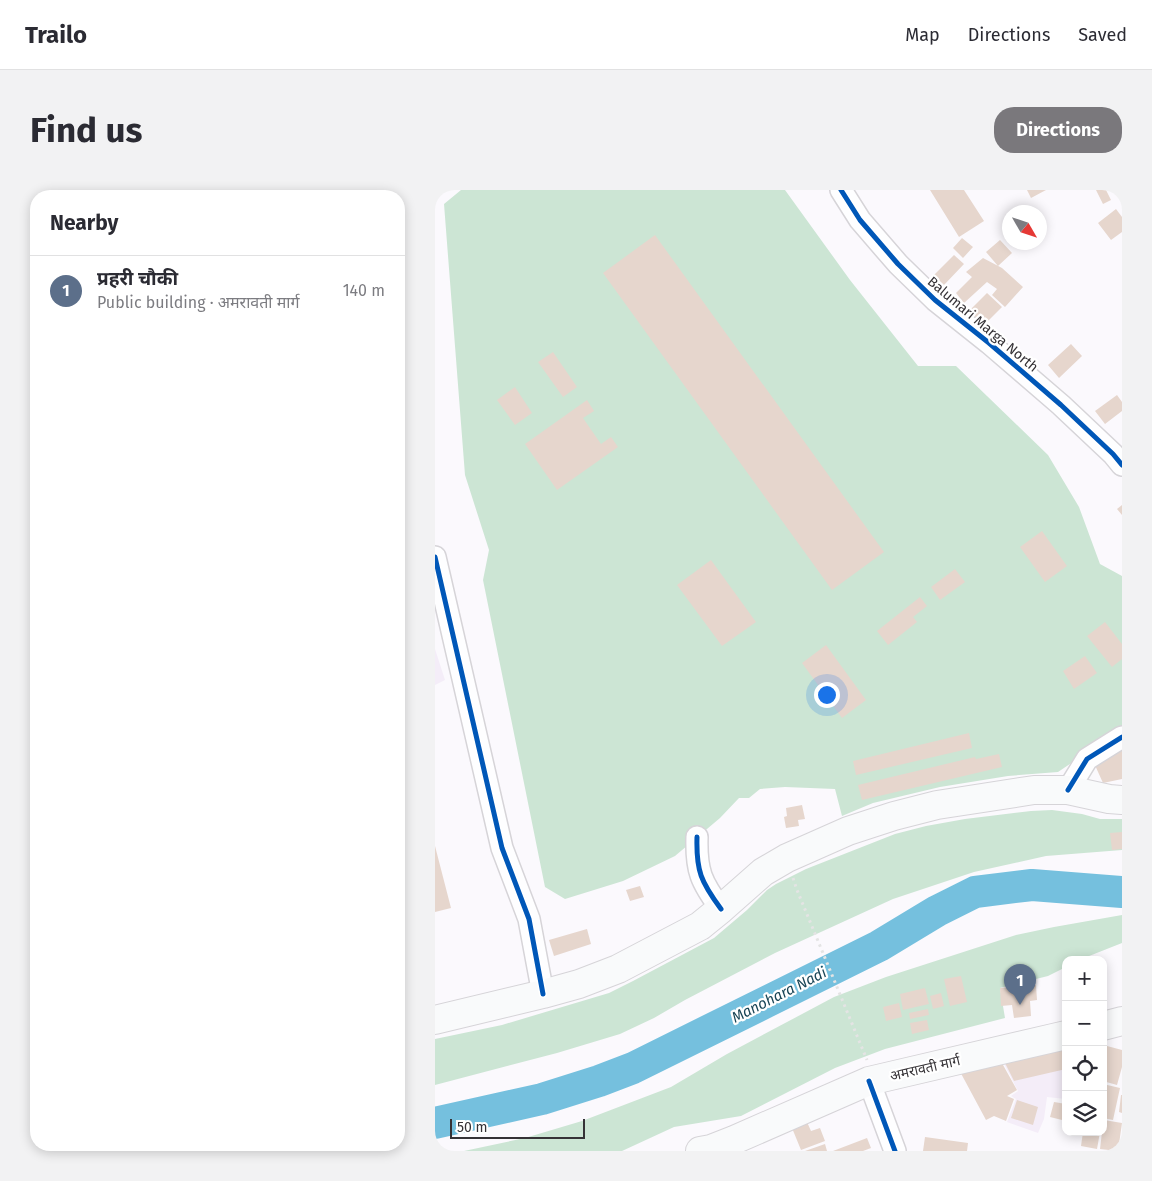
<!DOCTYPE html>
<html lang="en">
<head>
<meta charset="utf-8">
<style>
	body { margin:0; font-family:"Fira Sans","Noto Sans Devanagari",sans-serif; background:#f2f2f3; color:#2b2b33 }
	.controls { position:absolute; right:15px; bottom:15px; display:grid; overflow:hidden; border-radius:10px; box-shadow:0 2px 12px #0003 }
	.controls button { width:45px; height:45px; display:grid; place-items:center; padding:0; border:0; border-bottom:1px solid #e1e1e2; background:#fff; color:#2b2b33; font:25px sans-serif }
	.compass { position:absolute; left:567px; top:15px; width:45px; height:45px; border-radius:50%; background:#fff; box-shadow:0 2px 12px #0003; rotate:129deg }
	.scale { position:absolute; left:15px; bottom:12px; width:135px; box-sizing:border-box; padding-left:5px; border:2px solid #353236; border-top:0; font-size:14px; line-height:18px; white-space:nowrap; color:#353236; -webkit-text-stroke:4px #fff; paint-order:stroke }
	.you { position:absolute; left:391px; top:504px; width:18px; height:18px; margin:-12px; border:4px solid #fff; border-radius:50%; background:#1a73e8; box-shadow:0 0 0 8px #1a73e833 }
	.badge { display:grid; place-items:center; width:32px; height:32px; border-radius:50%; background:#7a787c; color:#fff; font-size:16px; font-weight:700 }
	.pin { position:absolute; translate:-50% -41px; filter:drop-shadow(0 1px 2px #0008) }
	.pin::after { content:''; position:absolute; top:26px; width:18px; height:15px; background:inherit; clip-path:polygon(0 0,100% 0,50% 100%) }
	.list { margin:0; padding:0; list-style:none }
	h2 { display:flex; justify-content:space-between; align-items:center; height:65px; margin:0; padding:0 20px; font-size:21px }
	h2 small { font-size:16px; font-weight:400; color:#7c7c81 }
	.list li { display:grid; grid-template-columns:32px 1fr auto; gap:15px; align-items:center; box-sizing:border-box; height:70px; padding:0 20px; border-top:1px solid #e1e1e2 }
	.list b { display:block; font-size:19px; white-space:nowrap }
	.list p { margin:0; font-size:16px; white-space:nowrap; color:#7c7c81 }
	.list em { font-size:16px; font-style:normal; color:#7c7c81 }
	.icon { flex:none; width:28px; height:28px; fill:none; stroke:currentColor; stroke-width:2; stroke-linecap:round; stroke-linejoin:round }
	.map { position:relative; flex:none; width:687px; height:961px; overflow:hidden; border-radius:20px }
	header { display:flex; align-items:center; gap:30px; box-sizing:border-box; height:70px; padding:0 25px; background:#fff; border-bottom:1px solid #e1e1e2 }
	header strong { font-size:24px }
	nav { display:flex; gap:28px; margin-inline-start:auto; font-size:18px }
	.intro { display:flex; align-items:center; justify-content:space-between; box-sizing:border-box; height:120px; padding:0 30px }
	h1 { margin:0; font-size:35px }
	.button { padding:12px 22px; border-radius:20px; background:#7a787c; color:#fff; font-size:18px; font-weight:700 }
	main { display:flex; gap:30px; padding:0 30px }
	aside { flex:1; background:#fff; border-radius:20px; box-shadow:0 2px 12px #0003 }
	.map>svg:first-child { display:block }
	.built { fill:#f4edf8 }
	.green { fill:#cce5d4 }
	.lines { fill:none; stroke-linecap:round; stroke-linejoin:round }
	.river { stroke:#75c0de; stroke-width:32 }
	.building { fill:#e6d6cd }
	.minor-casing { stroke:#d6d4d8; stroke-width:24 }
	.secondary-casing { stroke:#d6d4d8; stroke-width:30 }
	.path { stroke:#e4e4e4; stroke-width:3; stroke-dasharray:2.5 4; stroke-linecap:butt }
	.minor { stroke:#fefeff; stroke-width:21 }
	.secondary { stroke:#f9fafb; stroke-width:28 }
	.cycleway-casing { stroke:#fff; stroke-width:8 }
	.cycleway { stroke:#0057b8; stroke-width:5 }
	.labels { text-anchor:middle; stroke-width:4.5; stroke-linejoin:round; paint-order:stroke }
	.street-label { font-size:14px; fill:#353236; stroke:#fff }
	.water-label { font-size:15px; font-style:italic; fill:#184556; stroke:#fff }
</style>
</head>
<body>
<header>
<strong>Trailo</strong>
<nav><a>Map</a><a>Directions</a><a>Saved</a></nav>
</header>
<div class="intro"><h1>Find us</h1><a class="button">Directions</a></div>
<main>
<aside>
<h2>Nearby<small></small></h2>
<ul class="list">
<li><span class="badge" style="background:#5c6f8a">1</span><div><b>प्रहरी चौकी</b><p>Public building · अमरावती मार्ग</p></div><em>140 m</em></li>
</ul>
</aside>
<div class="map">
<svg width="687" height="961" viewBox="0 0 687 961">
	<rect width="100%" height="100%" fill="#fbf9fd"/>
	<path class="built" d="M 0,459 L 10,490 L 0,495 Z
		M 631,850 L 631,909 L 612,907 L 609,929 L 603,943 L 572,932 L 581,909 L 576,906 L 583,901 L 565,866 Z"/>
	<path class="green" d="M 26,0 L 350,0 L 415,90 L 483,176 L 521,176 L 613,265 L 644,317 L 665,374 L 687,386 L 687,539 L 623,582 L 573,586 L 505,597 L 438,613 L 407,626 L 400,599 L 350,597 L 325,599 L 314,608 L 304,608 L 285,628 L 240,666 L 188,691 L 130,709 L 110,697 L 48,390 L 54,360 L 30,285 L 9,14 Z
		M 617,620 L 647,624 L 665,629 L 687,629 L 687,660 L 611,666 L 539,682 L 458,709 L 340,763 L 250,810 L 219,828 L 185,844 L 122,863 L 0,895 L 0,849 L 67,835 L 174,803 L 198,791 L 279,748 L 312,720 L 332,700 L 341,694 L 371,679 L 460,644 L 491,636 L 530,629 L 596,621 Z
		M 687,725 L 687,753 L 644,770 L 631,770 L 631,777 L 613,786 L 565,798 L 570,828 L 450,859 L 400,878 L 306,926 L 239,937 L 187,961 L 29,961 L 90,948 L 147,931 L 236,897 L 292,864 L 399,807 L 451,787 L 581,745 L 619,737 Z"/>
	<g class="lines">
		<path class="river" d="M 0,933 L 107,909 L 164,891 L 198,878 L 444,756 L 502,721 L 540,702 L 597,695 L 687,702"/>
	</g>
	<path class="building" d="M 495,0 L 529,0 L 549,31 L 524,47 Z
		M 592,0 L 611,0 L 596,8 Z
		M 661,0 L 671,0 L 676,10 L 668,14 Z
		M 681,19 L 687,27 L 687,42 L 676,50 L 663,33 Z
		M 220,45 L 449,362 L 397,400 L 168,83 Z
		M 527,48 L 538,57 L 528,68 L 518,58 Z
		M 565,50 L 577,63 L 563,76 L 551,62 Z
		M 519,65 L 529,74 L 509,95 L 499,85 Z
		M 548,68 L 567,78 L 588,97 L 570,117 L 557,105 L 562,99 L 552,92 L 529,113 L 521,103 L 537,87 L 531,82 Z
		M 552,103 L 567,117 L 548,136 L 534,121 Z
		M 636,154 L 647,166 L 624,188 L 613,175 Z
		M 118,162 L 142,197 L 128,207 L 103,172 Z
		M 80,197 L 97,223 L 80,235 L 62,210 Z
		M 682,205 L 687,212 L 687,221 L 670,234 L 660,221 Z
		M 152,210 L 159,221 L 148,228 L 166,254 L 176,247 L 183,257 L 122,300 L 90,254 Z
		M 687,315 L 687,325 L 682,319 Z
		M 607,341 L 632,376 L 610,392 L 585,357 Z
		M 276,370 L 321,432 L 287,456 L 242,395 Z
		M 520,379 L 530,392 L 505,410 L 496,397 Z
		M 485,407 L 492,416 L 478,427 L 482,432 L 453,455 L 442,441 Z
		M 670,432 L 687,454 L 687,469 L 677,477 L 652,446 Z
		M 391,455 L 431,510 L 407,528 L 367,473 Z
		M 650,466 L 662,483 L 639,499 L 628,481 Z
		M 534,543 L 537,558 L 421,585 L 418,571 Z
		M 687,554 L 687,589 L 668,593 L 659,573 Z
		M 564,564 L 567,577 L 427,610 L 423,595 L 540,567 L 541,569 Z
		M 367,615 L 370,629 L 363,630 L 364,636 L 351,638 L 349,627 L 352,626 L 351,618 Z
		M 687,642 L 687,659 L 677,660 L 675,643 Z
		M 0,656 L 16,718 L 0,722 Z
		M 205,696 L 209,707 L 195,711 L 191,700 Z
		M 152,739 L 156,754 L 119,766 L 114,750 Z
		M 526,786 L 532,812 L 515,816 L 509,789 Z
		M 601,795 L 602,810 L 595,811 L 596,826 L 579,828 L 577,815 L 566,816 L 565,798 Z
		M 490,798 L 494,814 L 468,820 L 465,804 Z
		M 506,803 L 509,816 L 498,819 L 495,806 Z
		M 464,813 L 467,827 L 451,831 L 448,817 Z
		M 493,819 L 494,825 L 475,829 L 474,823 Z
		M 492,830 L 494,840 L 477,844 L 475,833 Z
		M 631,855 L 631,879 L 579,891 L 568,869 Z
		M 672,856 L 687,860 L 687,877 L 682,895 L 668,891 L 668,869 Z
		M 563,866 L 582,900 L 572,906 L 579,909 L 571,931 L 559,926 L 551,930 L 522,876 Z
		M 668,894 L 685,898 L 678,930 L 668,928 Z
		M 686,905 L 687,905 L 687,923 L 684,922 Z
		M 582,910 L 603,917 L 598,935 L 576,928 Z
		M 619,912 L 631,914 L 631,931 L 615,927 Z
		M 669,930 L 687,933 L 683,961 L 665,959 L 667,942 L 668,942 Z
		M 372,932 L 376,941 L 385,938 L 390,951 L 366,960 L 357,938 Z
		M 648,942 L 665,942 L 662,959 L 646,956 Z
		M 490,947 L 533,953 L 532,961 L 488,961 Z
		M 432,948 L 436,958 L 428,961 L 398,961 Z
		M 390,954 L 392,961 L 370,961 Z"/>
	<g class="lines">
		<defs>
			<path id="minor" d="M 406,0 L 425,30 L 463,74 L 500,110 L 554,153 L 626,215 L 678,264 L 687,275
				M 0,367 L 67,658 L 94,729 L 108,804
				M 633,600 L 652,569 L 687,547
				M 262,647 C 261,681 266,692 286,719
				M 434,891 L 460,961"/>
			<path id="secondary" d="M 0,830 L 108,804 L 144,794 L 183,779 L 265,736 L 286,719 L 328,682 L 352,668 L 413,641 L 459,626 L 502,615 L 599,600 L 633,600 L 674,609 L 687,610
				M 668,836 L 687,831
				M 265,961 L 276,959 L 299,950 L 434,891 L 631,845"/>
		</defs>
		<use href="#minor" class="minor-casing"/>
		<use href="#secondary" class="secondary-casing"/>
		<path class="path" d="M 358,688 L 362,700 L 432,870"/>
		<use href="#minor" class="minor"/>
		<use href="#secondary" class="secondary"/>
		<defs>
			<path id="cycleway" d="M 406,0 L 425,30 L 463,74 L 500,110 L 554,153 L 626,215 L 678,264 L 687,275
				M 0,367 L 67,658 L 94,729 L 108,804
				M 633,600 L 652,569 L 687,547
				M 262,647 C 261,681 266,692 286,719
				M 434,891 L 460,961"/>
		</defs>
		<use href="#cycleway" class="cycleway-casing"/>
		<use href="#cycleway" class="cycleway"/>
	</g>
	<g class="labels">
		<g class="street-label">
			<text transform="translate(548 134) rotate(40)" y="5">Balumari Marga North</text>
			<text transform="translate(490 878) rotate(-13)" y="5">अमरावती मार्ग</text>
		</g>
		<g class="water-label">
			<text transform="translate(344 805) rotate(-27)" y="5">Manohara Nadi</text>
		</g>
	</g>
</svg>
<div class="controls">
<button>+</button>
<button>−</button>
<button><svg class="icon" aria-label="locate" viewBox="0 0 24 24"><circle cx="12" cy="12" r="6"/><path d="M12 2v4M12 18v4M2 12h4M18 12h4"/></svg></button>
<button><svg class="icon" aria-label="layers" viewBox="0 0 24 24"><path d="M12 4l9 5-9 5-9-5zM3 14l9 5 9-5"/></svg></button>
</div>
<svg class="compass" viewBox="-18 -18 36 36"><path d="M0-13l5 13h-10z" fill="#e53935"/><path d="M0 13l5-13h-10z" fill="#7c7c81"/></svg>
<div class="scale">50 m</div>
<div class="you"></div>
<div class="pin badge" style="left:585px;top:815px;background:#5c6f8a">1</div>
</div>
</main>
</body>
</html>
